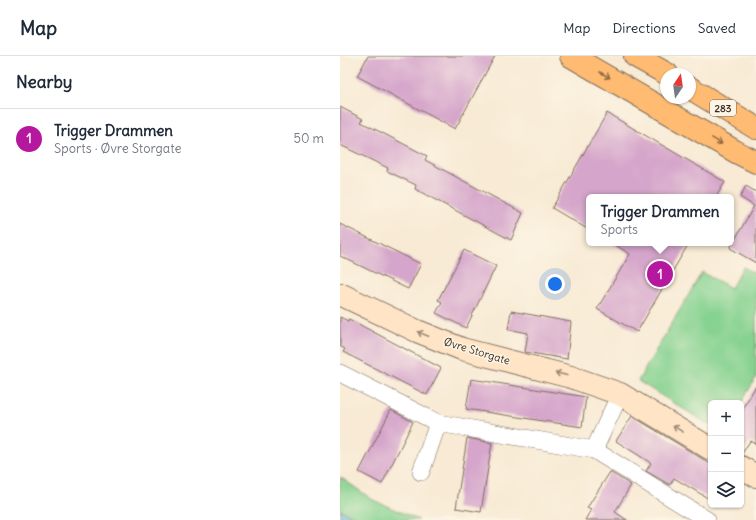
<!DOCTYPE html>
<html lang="en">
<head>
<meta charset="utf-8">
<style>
	body { margin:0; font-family:Delius,sans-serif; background:#f2f2f3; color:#1f2937 }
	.controls { position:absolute; right:12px; bottom:12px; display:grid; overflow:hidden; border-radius:6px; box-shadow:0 1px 3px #0004 }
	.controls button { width:36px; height:36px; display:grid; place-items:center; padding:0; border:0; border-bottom:1px solid #e0e1e3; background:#fff; color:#1f2937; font:20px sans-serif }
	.compass { position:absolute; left:320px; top:12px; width:36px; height:36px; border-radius:50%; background:#fff; box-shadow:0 1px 3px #0004; rotate:13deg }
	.you { position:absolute; left:215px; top:228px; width:14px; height:14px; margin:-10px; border:3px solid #fff; border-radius:50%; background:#1a73e8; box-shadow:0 0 0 6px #1a73e833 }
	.badge { display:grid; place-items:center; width:26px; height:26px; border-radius:50%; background:#b5179e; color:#fff; font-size:13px; font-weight:700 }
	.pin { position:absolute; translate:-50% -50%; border:2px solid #fff; box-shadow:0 1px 4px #0006 }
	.popup { position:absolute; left:246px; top:138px; width:148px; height:52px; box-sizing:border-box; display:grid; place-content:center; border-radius:6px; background:#fff; filter:drop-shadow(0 1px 3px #0005); font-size:13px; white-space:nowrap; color:#747a83 }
	.popup b { font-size:15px; color:#1f2937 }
	.popup::after { content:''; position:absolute; left:50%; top:100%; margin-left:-8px; border:8px solid transparent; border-top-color:#fff }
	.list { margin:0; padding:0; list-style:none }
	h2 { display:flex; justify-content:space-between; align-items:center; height:52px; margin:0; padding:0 16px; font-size:17px }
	h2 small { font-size:13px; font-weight:400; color:#747a83 }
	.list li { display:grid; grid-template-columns:26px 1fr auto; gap:12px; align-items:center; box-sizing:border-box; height:60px; padding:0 16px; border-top:1px solid #e0e1e3 }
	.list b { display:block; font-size:15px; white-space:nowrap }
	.list p { margin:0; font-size:13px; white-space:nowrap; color:#747a83 }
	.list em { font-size:13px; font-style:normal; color:#747a83 }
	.icon { flex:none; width:22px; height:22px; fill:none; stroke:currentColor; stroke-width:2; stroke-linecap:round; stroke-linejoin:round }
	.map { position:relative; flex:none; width:416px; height:464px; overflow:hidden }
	header { display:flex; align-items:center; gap:24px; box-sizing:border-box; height:56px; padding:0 20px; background:#fff; border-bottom:1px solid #e0e1e3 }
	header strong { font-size:19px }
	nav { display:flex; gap:22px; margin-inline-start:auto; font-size:14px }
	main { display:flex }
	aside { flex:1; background:#fff }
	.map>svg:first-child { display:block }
	.green { fill:#86d290; stroke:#607e57 }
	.water { fill:#61b9de; stroke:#4e727e }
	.building { fill:#d5a5cb }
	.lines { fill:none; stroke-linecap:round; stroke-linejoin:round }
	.street-casing { stroke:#7d6d5e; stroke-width:18 }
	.secondary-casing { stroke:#7d6d5e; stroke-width:24 }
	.primary-casing { stroke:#7d6d5e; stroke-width:24 }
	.street { stroke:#fff; stroke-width:17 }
	.secondary { stroke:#ffe4c6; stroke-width:22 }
	.primary { stroke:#ffbb71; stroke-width:22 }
	.oneway { stroke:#936b43 }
	.oneway2 { stroke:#9d8772 }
	.labels { text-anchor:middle; stroke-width:3; stroke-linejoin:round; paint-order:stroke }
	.shield { fill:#fcf5e5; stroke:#75675a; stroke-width:1 }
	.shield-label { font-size:10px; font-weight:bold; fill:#3b2a1e }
	.street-label { font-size:11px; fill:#3b2a1e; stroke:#fcf5e5 }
</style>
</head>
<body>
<header>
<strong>Map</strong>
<nav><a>Map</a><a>Directions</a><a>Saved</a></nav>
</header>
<main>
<aside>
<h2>Nearby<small></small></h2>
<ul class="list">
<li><span class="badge">1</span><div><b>Trigger Drammen</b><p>Sports · Øvre Storgate</p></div><em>50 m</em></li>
</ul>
</aside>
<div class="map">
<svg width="416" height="464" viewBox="0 0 416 464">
	<rect width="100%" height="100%" fill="#fcf5e5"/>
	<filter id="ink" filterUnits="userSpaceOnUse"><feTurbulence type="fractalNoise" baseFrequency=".025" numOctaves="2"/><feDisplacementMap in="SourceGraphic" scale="8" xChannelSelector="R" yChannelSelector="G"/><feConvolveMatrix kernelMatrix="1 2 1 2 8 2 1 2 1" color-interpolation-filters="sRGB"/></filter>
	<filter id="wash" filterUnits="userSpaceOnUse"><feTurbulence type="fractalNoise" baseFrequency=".012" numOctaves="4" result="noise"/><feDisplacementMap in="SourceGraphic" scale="16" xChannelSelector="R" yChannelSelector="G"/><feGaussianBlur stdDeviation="0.9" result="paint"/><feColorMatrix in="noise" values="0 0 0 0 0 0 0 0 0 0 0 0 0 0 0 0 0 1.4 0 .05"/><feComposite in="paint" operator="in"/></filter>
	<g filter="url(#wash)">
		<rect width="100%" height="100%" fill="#f8ead4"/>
		<path class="green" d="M 403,211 L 416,218 L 416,322 L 401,347 L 371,347 L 371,370 L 298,325 L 362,216 L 391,232 Z
			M 0,421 L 33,444 L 79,464 L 21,464 L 0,453 Z"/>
		<path class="water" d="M 0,454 L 18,464 L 0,464 Z"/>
		<g id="blocks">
			<path class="building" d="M 28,0 L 155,0 L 115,73 L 17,20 Z
				M 0,51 L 23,63 L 21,66 L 87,100 L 85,104 L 183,157 L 171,184 L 75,133 L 76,129 L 47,115 L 48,112 L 0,89 Z
				M 267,57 L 385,126 L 376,141 L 249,141 L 249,174 L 212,152 Z
				M 406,130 L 416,136 L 416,207 L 390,192 L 414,150 L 400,141 Z
				M 0,168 L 81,208 L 68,233 L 0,200 Z
				M 272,187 L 349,187 L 297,276 L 257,253 L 290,198 Z
				M 124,194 L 156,210 L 126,272 L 96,257 L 102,246 L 98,244 Z
				M 171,255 L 231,266 L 227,303 L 185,296 L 188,277 L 168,273 Z
				M 0,261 L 8,265 L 9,263 L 101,312 L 87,339 L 3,296 L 5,293 L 0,290 Z
				M 131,323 L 246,341 L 242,371 L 126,353 Z
				M 416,330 L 416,388 L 410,385 L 401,399 L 401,355 Z
				M 51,354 L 73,366 L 42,428 L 19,416 Z
				M 292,360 L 371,408 L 371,444 L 334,422 L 330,429 L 306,415 L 311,407 L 276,385 Z
				M 127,382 L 152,387 L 141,456 L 116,452 Z
				M 270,416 L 291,429 L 275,456 L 287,464 L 245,464 L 251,454 L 247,452 Z"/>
		</g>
	</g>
	<g filter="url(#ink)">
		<use href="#blocks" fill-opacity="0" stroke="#7d6d5e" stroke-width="1"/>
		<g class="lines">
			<defs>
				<path id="street" d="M 0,317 L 98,367 L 254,394
					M 280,338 L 254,394 L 367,464
					M 81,416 L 98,367"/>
				<path id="secondary" d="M 0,238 L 77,275 L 122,293 L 231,321 L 280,338 L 371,393
					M 401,411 L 416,420"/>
				<path id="primary" d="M 231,0 L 398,97 L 416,106
					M 295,0 L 327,18
					M 350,32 L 416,72"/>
			</defs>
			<use href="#street" class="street-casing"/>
			<use href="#secondary" class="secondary-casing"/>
			<use href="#primary" class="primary-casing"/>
			<use href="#street" class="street"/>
			<use href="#secondary" class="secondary"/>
			<use href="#primary" class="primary"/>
		</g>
		<defs><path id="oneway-shaft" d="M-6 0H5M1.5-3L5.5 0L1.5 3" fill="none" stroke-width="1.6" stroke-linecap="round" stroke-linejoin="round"/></defs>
		<g class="oneway">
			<use href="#oneway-shaft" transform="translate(265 19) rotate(30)"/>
			<use href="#oneway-shaft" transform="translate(377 85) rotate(31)"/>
		</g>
		<g class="oneway2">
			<use href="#oneway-shaft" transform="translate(83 278) rotate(-158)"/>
			<use href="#oneway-shaft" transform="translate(221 318) rotate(-166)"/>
			<use href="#oneway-shaft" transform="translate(338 373) rotate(-149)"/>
		</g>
	</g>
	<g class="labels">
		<rect class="shield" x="370" y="44" width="26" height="16" rx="3"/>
		<g class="shield-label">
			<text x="383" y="56">283</text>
		</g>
		<g class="street-label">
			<text transform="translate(137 295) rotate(17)" y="4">Øvre Storgate</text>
		</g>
	</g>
</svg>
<div class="controls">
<button>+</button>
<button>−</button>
<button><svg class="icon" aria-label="layers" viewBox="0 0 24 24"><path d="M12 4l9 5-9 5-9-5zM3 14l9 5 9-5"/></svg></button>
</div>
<svg class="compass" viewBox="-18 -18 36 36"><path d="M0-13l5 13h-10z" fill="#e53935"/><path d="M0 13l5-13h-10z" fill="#747a83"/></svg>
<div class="you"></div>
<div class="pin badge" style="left:320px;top:218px">1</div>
<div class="popup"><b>Trigger Drammen</b>Sports</div>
</div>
</main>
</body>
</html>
